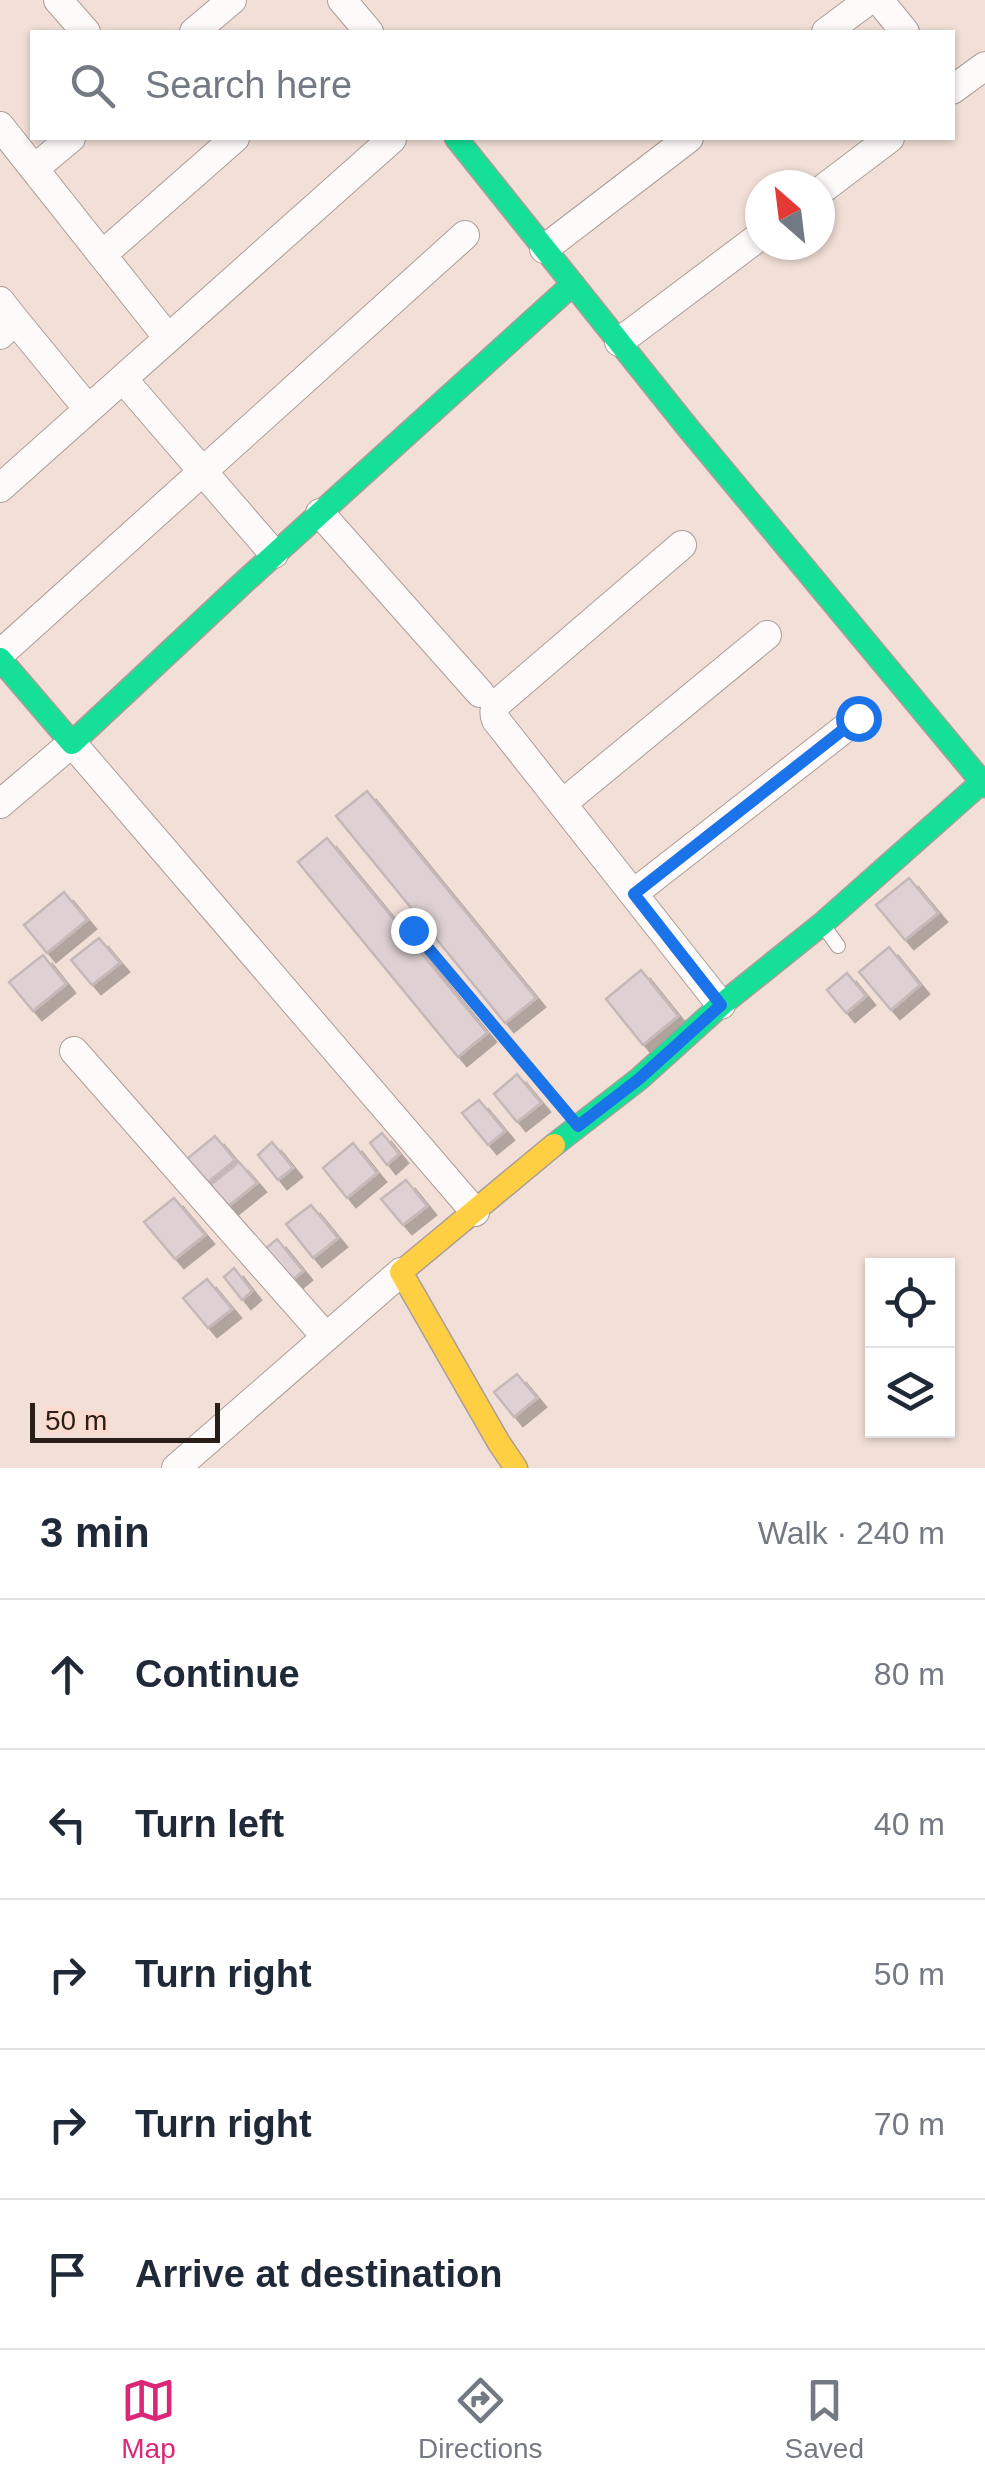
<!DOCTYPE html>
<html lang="en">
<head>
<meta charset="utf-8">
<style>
	body { margin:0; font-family:Helvetica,sans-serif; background:#f6f6f7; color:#1f2937 }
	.controls { position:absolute; right:30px; bottom:30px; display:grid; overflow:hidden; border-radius:0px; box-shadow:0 2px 8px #0004 }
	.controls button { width:90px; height:90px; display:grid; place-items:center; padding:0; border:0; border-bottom:2px solid #e0e1e3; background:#fff; color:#1f2937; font:50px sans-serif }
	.compass { position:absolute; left:745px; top:170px; width:90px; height:90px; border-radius:50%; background:#fff; box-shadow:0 2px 8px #0004; rotate:332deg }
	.scale { position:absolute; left:30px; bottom:25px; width:190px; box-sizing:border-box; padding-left:10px; border:5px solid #2a1e19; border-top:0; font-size:28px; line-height:35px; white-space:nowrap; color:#2a1e19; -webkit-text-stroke:8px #fcdbce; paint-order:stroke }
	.stop { position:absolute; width:30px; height:30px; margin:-22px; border:8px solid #1a73e8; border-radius:50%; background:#fff }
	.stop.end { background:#1a73e8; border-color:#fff; box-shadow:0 2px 10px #0008 }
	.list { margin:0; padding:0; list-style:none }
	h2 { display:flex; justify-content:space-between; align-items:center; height:130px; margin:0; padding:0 40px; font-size:42px }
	h2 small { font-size:32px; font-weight:400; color:#747a83 }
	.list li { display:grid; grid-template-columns:65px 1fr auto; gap:30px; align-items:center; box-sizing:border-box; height:150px; padding:0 40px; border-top:2px solid #e0e1e3 }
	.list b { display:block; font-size:38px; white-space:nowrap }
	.list em { font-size:32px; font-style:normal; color:#747a83 }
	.icon { flex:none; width:55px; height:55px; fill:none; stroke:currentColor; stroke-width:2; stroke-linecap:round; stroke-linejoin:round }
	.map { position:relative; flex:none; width:985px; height:1468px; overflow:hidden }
	.search { position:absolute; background:#fff; box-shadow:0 2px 8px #0004; left:30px; right:30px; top:30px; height:110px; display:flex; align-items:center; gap:25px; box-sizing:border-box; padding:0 35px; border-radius:0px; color:#747a83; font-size:38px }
	.sheet { height:880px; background:#fff }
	nav { display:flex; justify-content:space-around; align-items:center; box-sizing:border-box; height:140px; border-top:2px solid #e0e1e3; background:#fff; font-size:28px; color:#747a83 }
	nav a { display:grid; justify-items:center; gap:5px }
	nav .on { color:#db2777 }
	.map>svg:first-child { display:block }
	.building { fill:#ded0d3; stroke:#c4b8b9; stroke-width:2.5; filter:url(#shadow) }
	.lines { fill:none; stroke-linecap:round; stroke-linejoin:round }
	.lane-casing { stroke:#ab9d98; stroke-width:16 }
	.street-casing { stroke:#ab9d98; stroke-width:30 }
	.fast-casing { stroke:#ab9d98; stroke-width:25 }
	.slow-casing { stroke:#ab9d98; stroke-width:25 }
	.path { stroke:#d6d1ce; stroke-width:5; stroke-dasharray:8 8; stroke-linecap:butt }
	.lane { stroke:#fdfaf9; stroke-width:14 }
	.street { stroke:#fdfaf9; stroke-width:28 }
	.fast { stroke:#16e098; stroke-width:22 }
	.slow { stroke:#ffcf43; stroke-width:22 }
	.route { stroke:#1a73e8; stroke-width:12 }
</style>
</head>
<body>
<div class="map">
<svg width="985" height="1468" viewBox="0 0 985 1468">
	<defs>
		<filter id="shadow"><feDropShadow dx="9" dy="9" stdDeviation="0" flood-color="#0004"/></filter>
	</defs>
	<rect width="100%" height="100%" fill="#f2e0d8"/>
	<path class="building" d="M 367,791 L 536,998 L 505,1023 L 336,816 Z
		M 327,838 L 487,1033 L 458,1057 L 298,862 Z
		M 909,878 L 938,913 L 905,940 L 876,905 Z
		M 64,892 L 87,920 L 47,953 L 24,925 Z
		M 99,938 L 120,963 L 92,985 L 71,960 Z
		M 889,947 L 920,985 L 891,1010 L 859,972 Z
		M 43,955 L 66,984 L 33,1011 L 9,982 Z
		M 641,970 L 678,1016 L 643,1045 L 606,999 Z
		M 847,973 L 866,996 L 846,1013 L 827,990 Z
		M 517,1074 L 541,1103 L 517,1122 L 494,1094 Z
		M 479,1100 L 505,1131 L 488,1145 L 462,1113 Z
		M 382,1133 L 399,1154 L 387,1165 L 370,1143 Z
		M 215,1136 L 235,1160 L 207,1183 L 187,1159 Z
		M 272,1142 L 293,1168 L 278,1180 L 258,1155 Z
		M 353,1143 L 377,1173 L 347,1198 L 323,1168 Z
		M 239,1162 L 257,1183 L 226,1208 L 208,1187 Z
		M 406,1180 L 427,1206 L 403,1225 L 381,1199 Z
		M 174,1198 L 205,1235 L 175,1259 L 144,1222 Z
		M 311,1205 L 338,1238 L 313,1258 L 286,1224 Z
		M 277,1239 L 303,1271 L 284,1287 L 258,1255 Z
		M 234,1268 L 252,1291 L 242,1300 L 224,1277 Z
		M 207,1279 L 232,1309 L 208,1328 L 183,1298 Z
		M 517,1374 L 537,1398 L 514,1417 L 494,1392 Z"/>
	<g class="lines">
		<defs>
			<path id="lane" d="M 823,925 L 838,946"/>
			<path id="street" d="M 58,0 L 86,32
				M 342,0 L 369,32
				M 879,0 L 905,32
				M 194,32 L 232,0
				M 826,32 L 869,0
				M 952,90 L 985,66
				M 0,126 L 168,338
				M 34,169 L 71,138
				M 820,191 L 890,138
				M 544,249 L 689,138
				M 102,255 L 235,138
				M 0,301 L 15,320 L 0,335
				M 15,320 L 88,409
				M 619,342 L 760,236
				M 123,379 L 274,554
				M 0,488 L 392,139
				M 320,513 L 480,693
				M 682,545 L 500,701 C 494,708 493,712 496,720 L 721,1005
				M 0,654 L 465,235
				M 563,803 L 767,635
				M 0,804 L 72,743 L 475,1212
				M 634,893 L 858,718
				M 74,1051 L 326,1337
				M 176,1468 L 401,1272"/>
			<path id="fast" d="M 456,138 L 688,428 L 982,782
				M 0,659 L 72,743 L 243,583 L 573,284
				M 554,1145 L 639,1079 L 721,1005 L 822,924 L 982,782 L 985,786"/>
			<path id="slow" d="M 516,1468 L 499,1443 L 401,1272 L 554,1145"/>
		</defs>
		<use href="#lane" class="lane-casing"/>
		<use href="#street" class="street-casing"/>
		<use href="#fast" class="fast-casing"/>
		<use href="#slow" class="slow-casing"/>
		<path class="path" d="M 413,930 L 559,1104"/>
		<use href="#lane" class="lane"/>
		<use href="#street" class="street"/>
		<use href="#fast" class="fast"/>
		<use href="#slow" class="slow"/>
	</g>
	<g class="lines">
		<path class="route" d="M 413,930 L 578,1126 L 639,1079 L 721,1005 L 634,894 L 858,718"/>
	</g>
</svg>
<div class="controls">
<button><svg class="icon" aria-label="locate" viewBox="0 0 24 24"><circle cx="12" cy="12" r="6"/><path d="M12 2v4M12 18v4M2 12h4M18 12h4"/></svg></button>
<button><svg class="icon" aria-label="layers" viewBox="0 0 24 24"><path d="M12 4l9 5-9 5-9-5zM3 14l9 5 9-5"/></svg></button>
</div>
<svg class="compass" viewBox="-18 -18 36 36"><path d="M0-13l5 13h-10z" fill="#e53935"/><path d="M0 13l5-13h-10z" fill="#747a83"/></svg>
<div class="scale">50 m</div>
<div class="stop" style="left:858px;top:718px"></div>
<div class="stop end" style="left:413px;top:930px"></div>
<div class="search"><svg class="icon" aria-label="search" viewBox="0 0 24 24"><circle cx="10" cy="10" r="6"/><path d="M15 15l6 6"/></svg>Search here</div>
</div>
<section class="sheet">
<h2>3 min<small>Walk · 240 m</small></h2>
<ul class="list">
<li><svg class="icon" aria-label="ahead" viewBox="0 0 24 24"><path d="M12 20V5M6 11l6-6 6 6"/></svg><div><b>Continue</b></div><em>80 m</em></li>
<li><svg class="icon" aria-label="left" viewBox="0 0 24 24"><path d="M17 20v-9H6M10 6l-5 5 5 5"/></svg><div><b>Turn left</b></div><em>40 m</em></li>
<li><svg class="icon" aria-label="right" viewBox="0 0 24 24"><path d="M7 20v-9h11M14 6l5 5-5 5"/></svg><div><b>Turn right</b></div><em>50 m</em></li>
<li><svg class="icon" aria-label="right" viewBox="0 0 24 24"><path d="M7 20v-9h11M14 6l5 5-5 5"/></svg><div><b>Turn right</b></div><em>70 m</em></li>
<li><svg class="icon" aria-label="arrive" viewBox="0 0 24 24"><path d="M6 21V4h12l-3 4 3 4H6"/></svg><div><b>Arrive at destination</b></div></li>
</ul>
</section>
<nav>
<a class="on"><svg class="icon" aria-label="map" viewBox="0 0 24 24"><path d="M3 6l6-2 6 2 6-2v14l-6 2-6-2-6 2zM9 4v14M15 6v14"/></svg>Map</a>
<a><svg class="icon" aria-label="directions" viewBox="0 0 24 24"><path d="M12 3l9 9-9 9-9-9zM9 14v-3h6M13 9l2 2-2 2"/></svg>Directions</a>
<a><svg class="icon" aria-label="saved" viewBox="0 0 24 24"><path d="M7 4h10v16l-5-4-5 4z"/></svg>Saved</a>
</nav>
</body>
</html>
